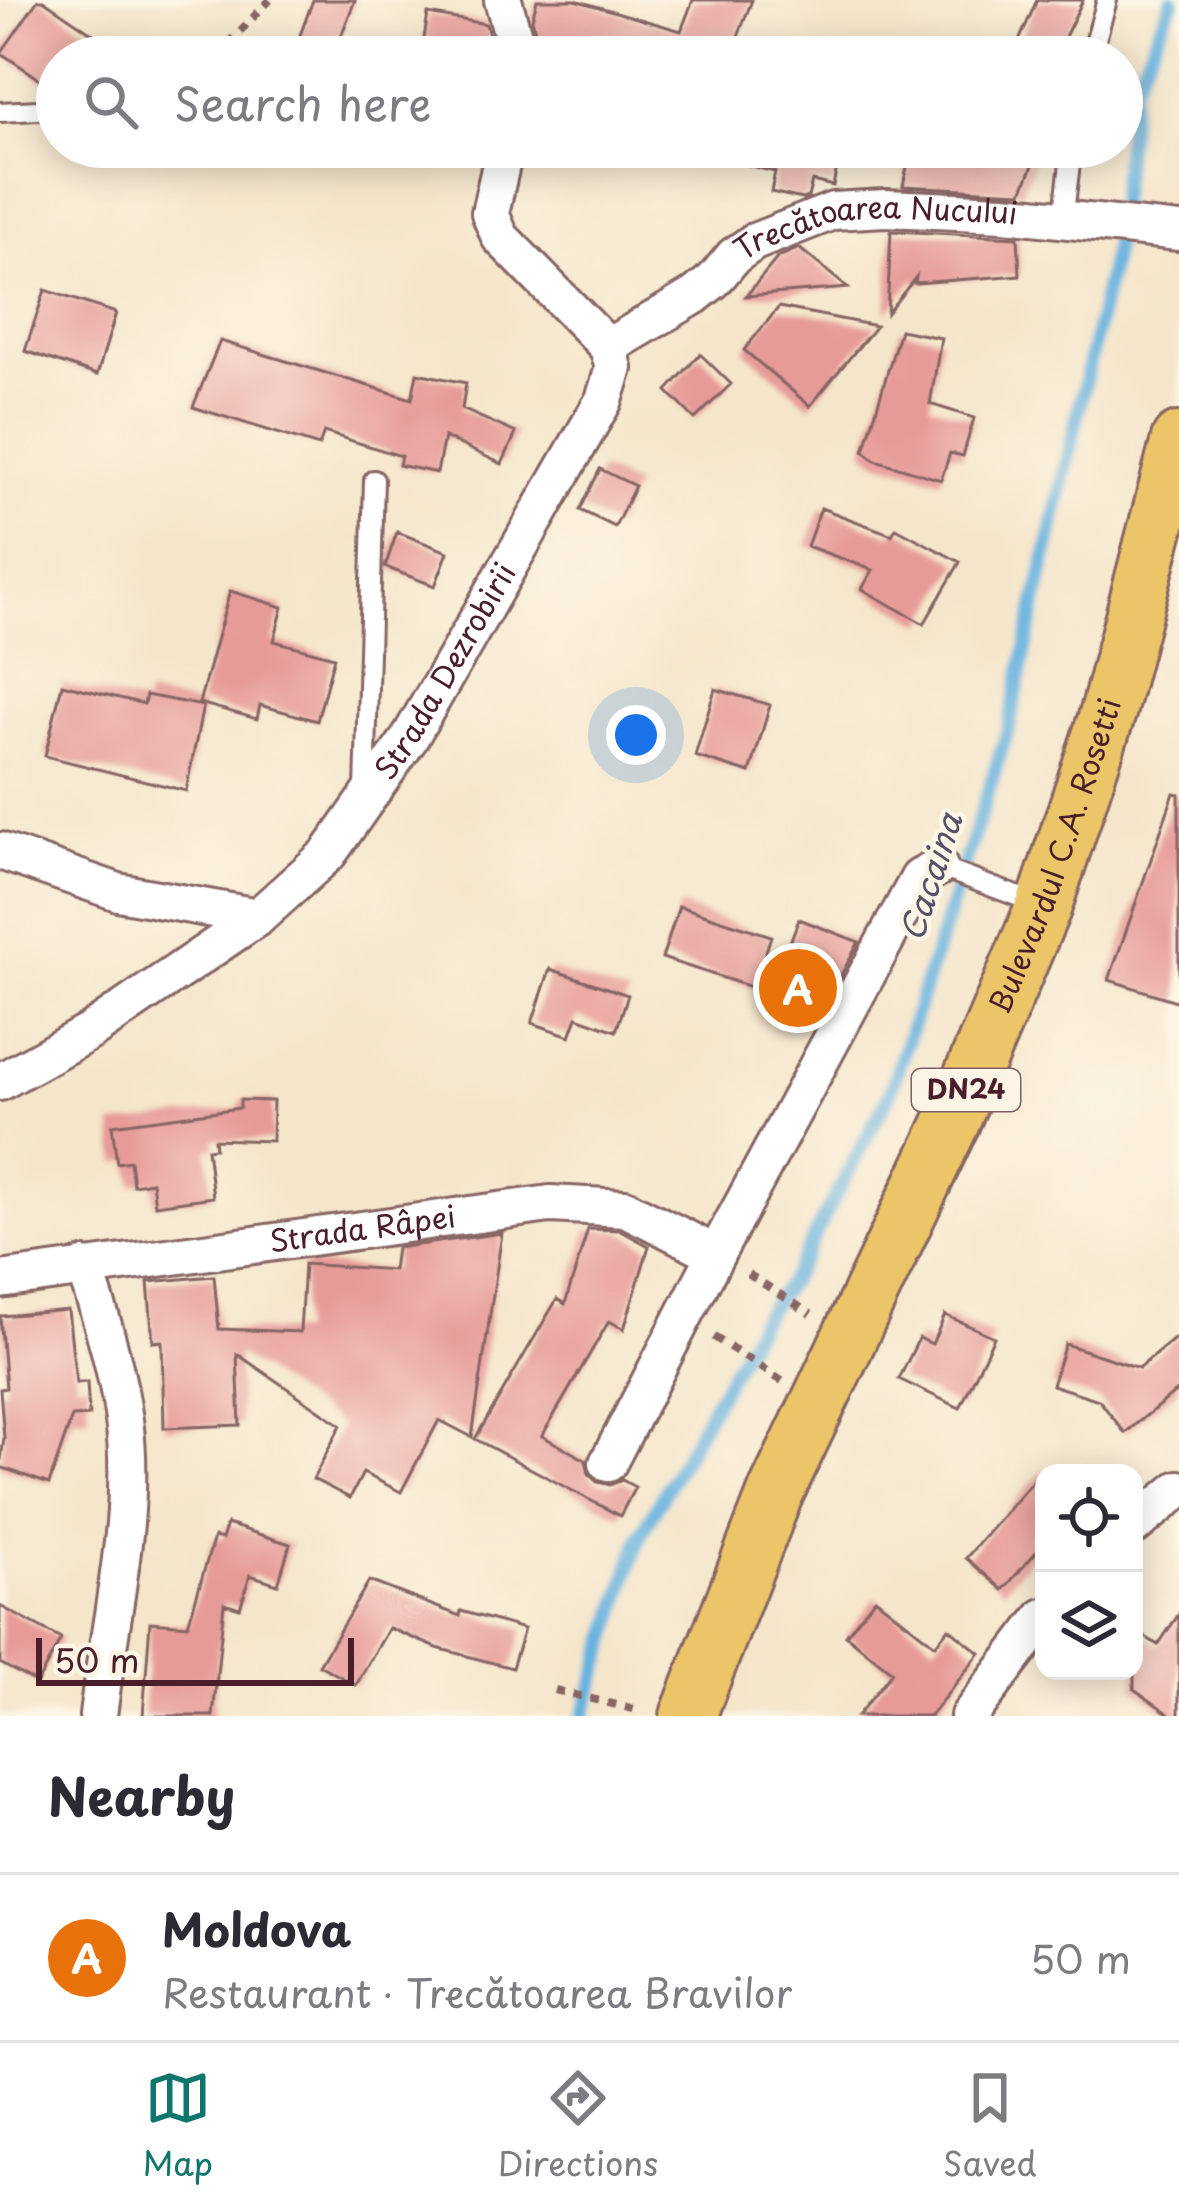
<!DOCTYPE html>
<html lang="en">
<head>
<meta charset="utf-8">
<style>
	body { margin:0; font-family:"Playpen Sans",sans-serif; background:#f2f2f3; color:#2b2b33 }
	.controls { position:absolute; right:36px; bottom:36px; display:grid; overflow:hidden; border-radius:24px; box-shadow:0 6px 30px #0003 }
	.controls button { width:108px; height:108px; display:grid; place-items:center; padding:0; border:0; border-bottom:3px solid #e1e1e2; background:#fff; color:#2b2b33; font:60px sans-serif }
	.scale { position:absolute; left:36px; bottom:30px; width:318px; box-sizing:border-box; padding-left:12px; border:6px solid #4a1f2b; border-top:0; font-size:33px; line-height:42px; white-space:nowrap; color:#4a1f2b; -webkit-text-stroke:9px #fcf5e5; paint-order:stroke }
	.you { position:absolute; left:636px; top:735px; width:42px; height:42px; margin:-30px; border:9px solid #fff; border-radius:50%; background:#1a73e8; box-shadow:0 0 0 18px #1a73e833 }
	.badge { display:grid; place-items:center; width:78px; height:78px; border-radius:50%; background:#0f766e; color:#fff; font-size:39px; font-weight:700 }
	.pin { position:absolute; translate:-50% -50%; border:6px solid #fff; box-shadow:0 3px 12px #0006 }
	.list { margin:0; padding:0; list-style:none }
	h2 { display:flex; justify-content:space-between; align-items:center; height:156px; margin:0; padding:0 48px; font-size:51px }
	h2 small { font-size:39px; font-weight:400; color:#7c7c81 }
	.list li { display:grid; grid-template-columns:78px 1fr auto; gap:36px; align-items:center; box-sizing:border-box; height:168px; padding:0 48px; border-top:3px solid #e1e1e2 }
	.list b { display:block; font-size:45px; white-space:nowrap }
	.list p { margin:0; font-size:39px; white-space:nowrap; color:#7c7c81 }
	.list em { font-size:39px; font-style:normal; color:#7c7c81 }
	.icon { flex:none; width:66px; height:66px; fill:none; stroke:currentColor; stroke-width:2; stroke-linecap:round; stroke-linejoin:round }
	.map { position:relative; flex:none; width:1179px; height:1716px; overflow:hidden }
	.search { position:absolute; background:#fff; box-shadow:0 6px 30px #0003; left:36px; right:36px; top:36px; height:132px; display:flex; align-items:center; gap:30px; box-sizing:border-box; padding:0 42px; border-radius:66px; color:#7c7c81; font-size:45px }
	.sheet { height:324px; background:#fff }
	nav { display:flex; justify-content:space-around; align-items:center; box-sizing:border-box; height:168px; border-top:3px solid #e1e1e2; background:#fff; font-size:33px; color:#7c7c81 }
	nav a { display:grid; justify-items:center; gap:6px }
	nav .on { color:#0f766e }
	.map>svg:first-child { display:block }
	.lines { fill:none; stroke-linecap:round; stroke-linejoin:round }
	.stream { stroke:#66b2df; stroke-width:14 }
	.building { fill:#e79b99 }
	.lane-casing { stroke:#866563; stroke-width:24 }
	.street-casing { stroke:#866563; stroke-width:42 }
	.primary-casing { stroke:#866563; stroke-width:60 }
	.path { stroke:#866563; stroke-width:8; stroke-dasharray:9 9; stroke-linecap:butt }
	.lane { stroke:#fff; stroke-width:18 }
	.street { stroke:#fff; stroke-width:36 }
	.primary { stroke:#edc569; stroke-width:54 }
	.labels { text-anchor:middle; stroke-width:9; stroke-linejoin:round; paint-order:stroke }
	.shield { fill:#fcf5e5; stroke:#7f5f63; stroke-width:3 }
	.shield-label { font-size:27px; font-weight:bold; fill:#4a1f2b }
	.street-label { font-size:30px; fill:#4a1f2b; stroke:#fcf5e5 }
	.water-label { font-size:33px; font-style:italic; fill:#54526a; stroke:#fcf5e5 }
</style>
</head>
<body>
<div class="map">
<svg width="1179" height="1716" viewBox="0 0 1179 1716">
	<rect width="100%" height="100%" fill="#fcf5e5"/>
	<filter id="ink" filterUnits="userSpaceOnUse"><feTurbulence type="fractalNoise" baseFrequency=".00833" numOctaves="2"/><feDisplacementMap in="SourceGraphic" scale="24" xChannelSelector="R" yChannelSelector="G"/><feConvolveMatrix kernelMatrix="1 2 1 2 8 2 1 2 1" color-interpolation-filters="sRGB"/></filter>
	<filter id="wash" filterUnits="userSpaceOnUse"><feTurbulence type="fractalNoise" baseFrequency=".004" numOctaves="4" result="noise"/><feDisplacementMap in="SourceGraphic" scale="48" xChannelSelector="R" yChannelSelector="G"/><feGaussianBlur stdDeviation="2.7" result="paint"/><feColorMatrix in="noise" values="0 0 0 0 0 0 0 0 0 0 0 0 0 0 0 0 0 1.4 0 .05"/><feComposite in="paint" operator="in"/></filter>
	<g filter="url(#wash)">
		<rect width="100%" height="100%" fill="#f5e6cb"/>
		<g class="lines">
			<path class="stream" d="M 584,1716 L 640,1536 L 759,1322 L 792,1278 L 889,1095 L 1009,727 L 1113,253 L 1133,86 L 1173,0"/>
		</g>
		<g id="blocks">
			<path class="building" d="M 38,0 L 43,0 L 127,57 L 57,57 L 44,82 L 1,53 Z
				M 313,0 L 355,0 L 333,57 L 292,57 Z
				M 537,0 L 575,0 L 681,31 L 693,0 L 752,0 L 734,47 L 737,48 L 736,57 L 601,57 L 537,38 L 532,19 Z
				M 1037,0 L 1083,0 L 1055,57 L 1012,57 Z
				M 428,14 L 486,24 L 495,57 L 421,57 Z
				M 727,147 L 841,147 L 833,186 L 812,181 L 808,197 L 802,199 L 771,192 L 775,172 L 726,160 Z
				M 911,147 L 947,147 L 998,159 L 1001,147 L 1014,147 L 1036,158 L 1022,192 L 903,186 Z
				M 891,231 L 1018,237 L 1020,275 L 915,283 L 916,277 L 887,313 Z
				M 799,248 L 848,288 L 746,296 L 778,257 Z
				M 45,290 L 116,313 L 97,375 L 25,351 Z
				M 779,307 L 876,326 L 810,406 L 744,350 Z
				M 900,330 L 941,338 L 930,404 L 974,418 L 963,456 L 950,453 L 941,480 L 875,460 L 864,451 Z
				M 220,341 L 412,399 L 417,373 L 466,383 L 462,409 L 516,433 L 502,464 L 444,437 L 437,473 L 399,465 L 401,456 L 324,432 L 319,446 L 193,407 Z
				M 700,354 L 731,384 L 695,419 L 667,391 Z
				M 600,469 L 635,486 L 615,527 L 580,510 Z
				M 821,508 L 892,535 L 896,528 L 960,562 L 924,624 L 862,589 L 873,570 L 807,546 Z
				M 397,532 L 448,552 L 435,586 L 385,567 Z
				M 230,591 L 283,607 L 274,641 L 334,657 L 317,721 L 260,705 L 257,719 L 199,703 Z
				M 62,684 L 144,704 L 146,695 L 203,706 L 186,791 L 45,756 Z
				M 715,689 L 770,705 L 750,773 L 695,756 Z
				M 1174,793 L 1179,794 L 1179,1002 L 1109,980 Z
				M 679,906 L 771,936 L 754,988 L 662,958 Z
				M 799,919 L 859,942 L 835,986 L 781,965 Z
				M 550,969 L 628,995 L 616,1031 L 577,1017 L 570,1036 L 532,1023 Z
				M 240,1100 L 273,1101 L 272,1141 L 214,1139 L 215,1148 L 207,1149 L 213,1197 L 155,1205 L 152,1182 L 133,1185 L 130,1161 L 117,1163 L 112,1125 L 240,1108 Z
				M 588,1229 L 619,1230 L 649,1246 L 624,1329 L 609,1321 L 542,1436 L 586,1460 L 589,1474 L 597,1482 L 610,1485 L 622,1480 L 635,1487 L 620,1516 L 475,1439 L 557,1299 L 565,1304 Z
				M 502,1233 L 472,1437 L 439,1420 L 401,1492 L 363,1473 L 350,1498 L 313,1479 L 341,1425 L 237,1354 L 240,1425 L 164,1428 L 162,1341 L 153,1342 L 148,1282 L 214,1276 L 219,1329 L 300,1332 L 304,1264 L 393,1270 L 396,1248 Z
				M 68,1310 L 76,1383 L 87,1382 L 89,1416 L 72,1417 L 49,1484 L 0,1467 L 4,1438 L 0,1389 L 6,1388 L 0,1316 Z
				M 945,1315 L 994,1337 L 960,1408 L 899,1379 L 919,1338 L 932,1344 Z
				M 1179,1335 L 1179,1389 L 1125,1433 L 1099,1400 L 1052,1385 L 1065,1344 L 1139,1368 Z
				M 1044,1468 L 1044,1543 L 1003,1590 L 966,1558 Z
				M 227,1524 L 290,1544 L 278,1584 L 250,1575 L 240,1608 L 224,1603 L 213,1716 L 143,1716 L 150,1622 L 188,1625 L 214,1537 L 222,1539 Z
				M 369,1581 L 460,1616 L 461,1611 L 524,1629 L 512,1668 L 437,1648 L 389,1628 L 356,1685 L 319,1665 Z
				M 875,1598 L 935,1645 L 949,1628 L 980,1653 L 930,1716 L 857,1716 L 892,1672 L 846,1635 Z
				M 0,1606 L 61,1639 L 37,1683 L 0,1663 Z
				M 1179,1614 L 1179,1716 L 1172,1716 L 1134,1689 L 1134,1630 L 1158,1645 Z"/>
		</g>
	</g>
	<g filter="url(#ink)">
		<use href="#blocks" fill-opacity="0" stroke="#866563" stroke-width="3"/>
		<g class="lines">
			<defs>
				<path id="lane" d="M 1091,57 L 1107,0
					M 0,112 L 57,109
					M 1063,221 L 1072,147
					M 365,790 L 374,480
					M 939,867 L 1041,905"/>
				<g id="street">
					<path d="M 503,0 L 519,57"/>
					<path id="s1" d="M 608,347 L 694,296 L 714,280 L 734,256 L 754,242 L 833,211 L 885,208 L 1004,213 L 1179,232"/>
					<path d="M 0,851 L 118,892 L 258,917"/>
					<path id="s2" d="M 0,1082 L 91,1031 L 258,917 L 328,854 L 409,739 L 604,400 L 614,368 L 608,347 L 500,237 L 490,213 L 505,147"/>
					<path d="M 84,1267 C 101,1315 117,1369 124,1420 C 137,1513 109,1622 98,1716"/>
					<path id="s3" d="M 0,1280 L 550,1204 L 625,1208 L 716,1254"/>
					<path d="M 608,1463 L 716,1254 L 919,878 L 939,867"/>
					<path d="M 1134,1526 L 1179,1489"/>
					<path d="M 969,1716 L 1044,1617"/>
				</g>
				<g id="primary">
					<path id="s4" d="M 688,1716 L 776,1492 L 952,1122 L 1044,906 L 1109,709 L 1179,440"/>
				</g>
			</defs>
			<use href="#lane" class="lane-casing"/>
			<use href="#street" class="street-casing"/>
			<use href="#primary" class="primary-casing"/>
			<path class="path" d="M 215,57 L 270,0
				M 748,1274 L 811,1314
				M 714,1337 L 782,1381
				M 555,1690 L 641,1711"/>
			<use href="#lane" class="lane"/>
			<use href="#street" class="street"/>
			<use href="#primary" class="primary"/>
		</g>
	</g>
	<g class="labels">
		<rect class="shield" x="912" y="1069" width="108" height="42" rx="9"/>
		<g class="shield-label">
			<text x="966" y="1099">DN24</text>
		</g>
		<g class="street-label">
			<text dy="10" stroke="none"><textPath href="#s1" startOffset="306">Trecătoarea Nucului</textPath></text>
			<text dy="10" stroke="none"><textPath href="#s2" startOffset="618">Strada Dezrobirii</textPath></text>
			<text dy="10" stroke="none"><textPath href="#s4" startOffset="936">Bulevardul C.A. Rosetti</textPath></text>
			<text dy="10" stroke="none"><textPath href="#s3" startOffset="366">Strada Râpei</textPath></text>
		</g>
		<g class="water-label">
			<text transform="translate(931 877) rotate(-72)" y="12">Cacaina</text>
		</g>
	</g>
</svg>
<div class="controls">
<button><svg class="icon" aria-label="locate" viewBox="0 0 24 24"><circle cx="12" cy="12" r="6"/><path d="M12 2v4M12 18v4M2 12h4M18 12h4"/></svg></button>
<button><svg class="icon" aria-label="layers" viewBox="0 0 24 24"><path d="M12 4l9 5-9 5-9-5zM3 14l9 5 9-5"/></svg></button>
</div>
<div class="scale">50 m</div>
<div class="you"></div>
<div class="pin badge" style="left:798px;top:988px;background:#e8710a">A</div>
<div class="search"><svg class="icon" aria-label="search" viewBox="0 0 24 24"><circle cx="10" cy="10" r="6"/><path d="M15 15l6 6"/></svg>Search here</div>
</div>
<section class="sheet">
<h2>Nearby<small></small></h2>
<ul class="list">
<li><span class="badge" style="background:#e8710a">A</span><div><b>Moldova</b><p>Restaurant · Trecătoarea Bravilor</p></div><em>50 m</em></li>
</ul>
</section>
<nav>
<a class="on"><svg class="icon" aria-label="map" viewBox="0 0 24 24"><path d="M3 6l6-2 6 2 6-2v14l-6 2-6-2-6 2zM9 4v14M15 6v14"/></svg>Map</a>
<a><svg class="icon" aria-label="directions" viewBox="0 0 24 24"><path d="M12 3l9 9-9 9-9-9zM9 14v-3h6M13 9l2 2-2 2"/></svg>Directions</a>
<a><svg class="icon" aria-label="saved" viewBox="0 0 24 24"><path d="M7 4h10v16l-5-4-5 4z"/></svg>Saved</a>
</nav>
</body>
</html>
